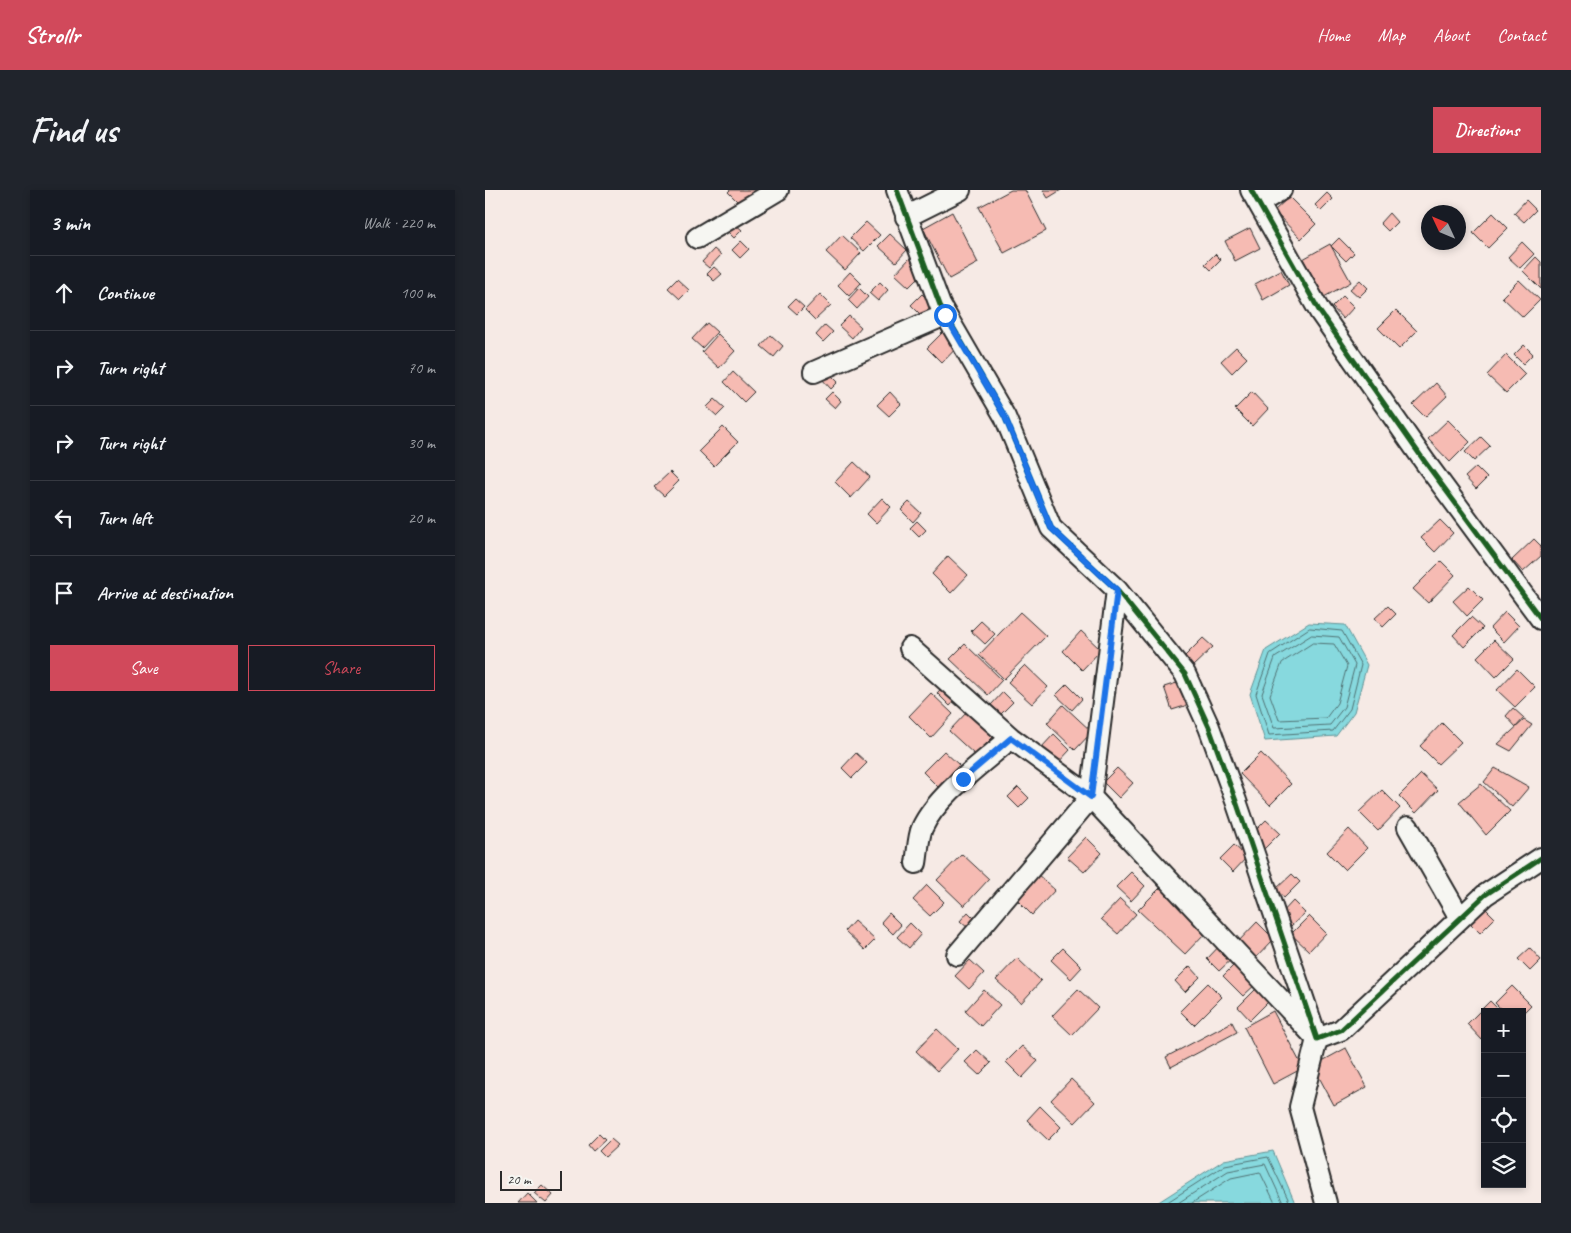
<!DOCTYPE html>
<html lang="en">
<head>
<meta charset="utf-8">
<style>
	body { margin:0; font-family:Caveat,sans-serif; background:#20242c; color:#f1f3f6 }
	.controls { position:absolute; right:15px; bottom:15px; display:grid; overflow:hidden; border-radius:0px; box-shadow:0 2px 8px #0003 }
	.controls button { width:45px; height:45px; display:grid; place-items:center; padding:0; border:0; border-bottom:1px solid #363941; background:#171b24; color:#f1f3f6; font:25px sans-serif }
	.compass { position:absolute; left:936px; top:15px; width:45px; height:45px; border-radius:50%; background:#171b24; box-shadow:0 2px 8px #0003; rotate:314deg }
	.scale { position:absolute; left:15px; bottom:12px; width:62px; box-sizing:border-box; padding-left:5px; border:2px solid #2b2b2b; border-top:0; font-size:14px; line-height:18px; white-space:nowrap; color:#2b2b2b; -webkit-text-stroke:4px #f6f6f2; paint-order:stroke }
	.stop { position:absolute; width:15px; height:15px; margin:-11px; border:4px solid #1a73e8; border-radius:50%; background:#fff }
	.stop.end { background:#1a73e8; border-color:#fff; box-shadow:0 1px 5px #0008 }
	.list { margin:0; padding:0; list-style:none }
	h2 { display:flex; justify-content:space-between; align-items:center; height:65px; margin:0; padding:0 20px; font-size:21px }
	h2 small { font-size:16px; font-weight:400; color:#9ea1a6 }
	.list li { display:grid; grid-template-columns:32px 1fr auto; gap:15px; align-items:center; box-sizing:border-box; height:75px; padding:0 20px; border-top:1px solid #363941 }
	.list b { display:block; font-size:19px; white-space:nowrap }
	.list em { font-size:16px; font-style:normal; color:#9ea1a6 }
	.actions { display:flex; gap:10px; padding:15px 20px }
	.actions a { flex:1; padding:11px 0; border:1px solid #d1495b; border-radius:0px; text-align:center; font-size:18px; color:#d1495b }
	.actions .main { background:#d1495b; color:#fff }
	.icon { flex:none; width:28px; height:28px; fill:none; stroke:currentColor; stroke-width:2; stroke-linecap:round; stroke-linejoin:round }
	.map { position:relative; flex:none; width:1056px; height:1013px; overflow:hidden; border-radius:0px }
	header { display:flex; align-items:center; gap:30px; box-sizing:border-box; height:70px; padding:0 25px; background:#d1495b; color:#fff }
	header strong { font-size:24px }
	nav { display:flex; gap:28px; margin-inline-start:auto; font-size:18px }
	.intro { display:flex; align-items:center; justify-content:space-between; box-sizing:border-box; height:120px; padding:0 30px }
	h1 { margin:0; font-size:35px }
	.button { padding:12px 22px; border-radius:0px; background:#d1495b; color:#fff; font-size:18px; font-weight:700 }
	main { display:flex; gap:30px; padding:0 30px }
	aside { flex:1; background:#171b24; border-radius:0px; box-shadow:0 2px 8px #0003 }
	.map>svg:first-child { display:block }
	.water { fill:#87d9de; stroke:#629396 }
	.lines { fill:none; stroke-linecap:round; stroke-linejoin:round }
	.shore { stroke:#507173; stroke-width:1 }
	.building { fill:#f6bbb3; stroke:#2b2b2b }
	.minor-casing { stroke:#2b2b2b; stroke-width:24 }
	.minor { stroke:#f6f6f2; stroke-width:20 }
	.cycleway-casing { stroke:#f6f6f2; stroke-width:8 }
	.cycleway { stroke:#1b5e20; stroke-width:5 }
	.route { stroke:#1a73e8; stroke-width:6 }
</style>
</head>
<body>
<header>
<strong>Strollr</strong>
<nav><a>Home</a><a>Map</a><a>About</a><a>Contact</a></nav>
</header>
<div class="intro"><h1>Find us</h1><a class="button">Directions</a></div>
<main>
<aside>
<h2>3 min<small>Walk · 220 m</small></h2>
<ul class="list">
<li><svg class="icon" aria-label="ahead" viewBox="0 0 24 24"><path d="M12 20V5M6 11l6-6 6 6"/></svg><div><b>Continue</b></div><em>100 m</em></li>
<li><svg class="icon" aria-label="right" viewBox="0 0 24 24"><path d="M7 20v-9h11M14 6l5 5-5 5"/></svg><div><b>Turn right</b></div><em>70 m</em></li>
<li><svg class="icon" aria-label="right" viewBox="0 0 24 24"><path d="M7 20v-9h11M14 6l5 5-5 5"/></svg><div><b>Turn right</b></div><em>30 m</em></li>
<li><svg class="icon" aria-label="left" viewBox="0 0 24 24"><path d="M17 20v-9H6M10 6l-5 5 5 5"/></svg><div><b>Turn left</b></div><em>20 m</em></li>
<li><svg class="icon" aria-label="arrive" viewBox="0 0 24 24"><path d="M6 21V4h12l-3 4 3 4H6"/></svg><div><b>Arrive at destination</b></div></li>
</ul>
<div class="actions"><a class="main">Save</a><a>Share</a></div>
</aside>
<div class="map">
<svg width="1056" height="1013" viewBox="0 0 1056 1013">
	<rect width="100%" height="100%" fill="#f6eae5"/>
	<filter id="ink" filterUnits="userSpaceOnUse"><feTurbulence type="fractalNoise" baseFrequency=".02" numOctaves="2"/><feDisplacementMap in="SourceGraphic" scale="10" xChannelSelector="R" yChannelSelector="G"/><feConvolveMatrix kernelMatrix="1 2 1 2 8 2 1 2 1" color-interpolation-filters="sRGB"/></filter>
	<g filter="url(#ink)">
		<path class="water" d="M 824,433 L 860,435 L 882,475 L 869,522 L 851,546 L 780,551 L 765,504 L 781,460 Z
			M 788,961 L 810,1013 L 672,1013 L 739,970 Z"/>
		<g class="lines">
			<path class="shore" d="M 825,438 L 857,441 L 876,475 L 865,519 L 848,541 L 784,545 L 771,504 L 785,464 Z
				M 827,445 L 854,447 L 870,475 L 859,517 L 845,535 L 789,538 L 777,504 L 790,468 Z
				M 828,453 L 849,454 L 862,476 L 852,513 L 841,528 L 794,530 L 785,505 L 797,473 Z
				M 681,1013 L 740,975 L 783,967 L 805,1013
				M 693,1013 L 743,981 L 780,974 L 798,1013
				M 707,1013 L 746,988 L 775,982 L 790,1013"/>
		</g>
		<path class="building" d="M 245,0 L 272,0 L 257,16 L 243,2 Z
			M 526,0 L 540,0 L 561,41 L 519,63 L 494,17 Z
			M 558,0 L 576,0 L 563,8 Z
			M 842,3 L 848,9 L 836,21 L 830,15 Z
			M 804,7 L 831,34 L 816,49 L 789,21 Z
			M 1041,10 L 1051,20 L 1039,32 L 1029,23 Z
			M 467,22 L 493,73 L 464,89 L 438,38 Z
			M 904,23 L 912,32 L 903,41 L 895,33 Z
			M 1008,23 L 1023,38 L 1003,58 L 988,43 Z
			M 381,32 L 395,45 L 379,61 L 365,48 Z
			M 250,34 L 257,40 L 249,48 L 243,42 Z
			M 765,38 L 775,58 L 750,71 L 740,51 Z
			M 405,44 L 422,60 L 411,72 L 393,56 Z
			M 357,45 L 376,63 L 360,80 L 341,62 Z
			M 854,48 L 869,63 L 861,71 L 846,56 Z
			M 256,51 L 264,59 L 255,68 L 247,60 Z
			M 1037,52 L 1049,64 L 1035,78 L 1023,67 Z
			M 845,54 L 866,92 L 839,107 L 818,69 Z
			M 229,59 L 236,65 L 224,78 L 217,72 Z
			M 730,64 L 736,70 L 726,80 L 720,74 Z
			M 1051,67 L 1056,72 L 1056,99 L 1038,81 Z
			M 425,68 L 439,82 L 424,97 L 410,84 Z
			M 229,77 L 237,84 L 229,91 L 222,84 Z
			M 796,80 L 804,95 L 778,110 L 770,94 Z
			M 365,82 L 376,93 L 364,106 L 353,95 Z
			M 192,89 L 204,100 L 195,109 L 183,98 Z
			M 875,90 L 883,98 L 874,107 L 865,99 Z
			M 1034,90 L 1055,110 L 1038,127 L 1017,107 Z
			M 395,92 L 403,100 L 393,111 L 384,103 Z
			M 374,98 L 383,107 L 372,119 L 363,110 Z
			M 335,104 L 346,115 L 330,130 L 320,120 Z
			M 437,104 L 451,118 L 441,130 L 426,115 Z
			M 858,106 L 869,117 L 858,129 L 847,117 Z
			M 310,109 L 319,117 L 312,124 L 303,116 Z
			M 911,120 L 932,141 L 914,159 L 893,138 Z
			M 364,126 L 376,137 L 367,148 L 354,136 Z
			M 222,133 L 232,142 L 217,158 L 207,149 Z
			M 340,135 L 348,142 L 338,152 L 331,145 Z
			M 461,139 L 475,154 L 457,173 L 442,158 Z
			M 233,144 L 250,161 L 234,178 L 217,162 Z
			M 286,145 L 298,156 L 289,167 L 276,156 Z
			M 1039,155 L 1048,164 L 1038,174 L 1029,165 Z
			M 751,157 L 762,168 L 747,183 L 736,171 Z
			M 1021,165 L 1040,184 L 1021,203 L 1002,185 Z
			M 342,181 L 353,192 L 346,199 L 336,188 Z
			M 248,182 L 269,202 L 259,212 L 239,192 Z
			M 951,193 L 962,206 L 940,227 L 928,215 Z
			M 347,202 L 356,211 L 350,218 L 340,209 Z
			M 405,202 L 416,214 L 404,226 L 392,215 Z
			M 767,202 L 783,219 L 767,236 L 750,219 Z
			M 230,209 L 240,218 L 232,226 L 222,217 Z
			M 963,230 L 985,252 L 965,272 L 943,249 Z
			M 238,237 L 253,252 L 229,276 L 214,261 Z
			M 996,247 L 1005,256 L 989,271 L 980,262 Z
			M 369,272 L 385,287 L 366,308 L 350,292 Z
			M 991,277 L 1002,288 L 991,299 L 980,287 Z
			M 185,282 L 194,291 L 179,306 L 169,297 Z
			M 397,308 L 406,317 L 391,333 L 382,324 Z
			M 424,312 L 436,323 L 428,332 L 416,320 Z
			M 955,330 L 968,343 L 950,362 L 936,348 Z
			M 432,331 L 441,340 L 434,347 L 425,338 Z
			M 1049,349 L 1056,356 L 1056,366 L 1038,382 L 1027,370 Z
			M 463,366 L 483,385 L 466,403 L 447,384 Z
			M 956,371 L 970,385 L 943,413 L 928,399 Z
			M 984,396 L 998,410 L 982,426 L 968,411 Z
			M 903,416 L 911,424 L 898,437 L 890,428 Z
			M 535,422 L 561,446 L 519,489 L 494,465 Z
			M 1020,422 L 1034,436 L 1019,452 L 1005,438 Z
			M 986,427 L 998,438 L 979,457 L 968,445 Z
			M 496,431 L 510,444 L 500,454 L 486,441 Z
			M 596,441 L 616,460 L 597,480 L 578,461 Z
			M 718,448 L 728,457 L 706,478 L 697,469 Z
			M 1009,450 L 1029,469 L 1011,487 L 992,467 Z
			M 480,454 L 517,490 L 503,505 L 465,469 Z
			M 540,475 L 563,497 L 547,514 L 523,492 Z
			M 1032,479 L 1050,497 L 1030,517 L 1012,500 Z
			M 469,485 L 482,498 L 465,516 L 452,503 Z
			M 698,491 L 706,514 L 687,520 L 679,497 Z
			M 582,494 L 597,509 L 587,520 L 571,505 Z
			M 518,502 L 528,512 L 516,524 L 506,515 Z
			M 446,503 L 468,524 L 446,548 L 424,526 Z
			M 578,515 L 607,542 L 590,560 L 562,533 Z
			M 1028,518 L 1039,528 L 1031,537 L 1021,526 Z
			M 483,521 L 509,546 L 490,565 L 464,541 Z
			M 1039,530 L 1047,535 L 1026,561 L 1013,554 Z
			M 957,533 L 976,552 L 953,574 L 935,556 Z
			M 569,544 L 585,560 L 572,574 L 555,559 Z
			M 459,561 L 474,575 L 453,597 L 438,582 Z
			M 371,563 L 382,573 L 367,588 L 357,578 Z
			M 776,563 L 806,594 L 785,615 L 755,584 Z
			M 632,578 L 648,593 L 634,608 L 618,592 Z
			M 1010,578 L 1044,597 L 1027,617 L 999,592 Z
			M 936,584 L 953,600 L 931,623 L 914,606 Z
			M 996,594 L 1025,621 L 1001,645 L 974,612 Z
			M 533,597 L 544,608 L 534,618 L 523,607 Z
			M 897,600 L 915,618 L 893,641 L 874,622 Z
			M 781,630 L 795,643 L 779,659 L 765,646 Z
			M 864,639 L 882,658 L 860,680 L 842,662 Z
			M 601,647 L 617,663 L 599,682 L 582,667 Z
			M 749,655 L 762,667 L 748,682 L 735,669 Z
			M 477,664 L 504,689 L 479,716 L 452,690 Z
			M 646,682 L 660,696 L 646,711 L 631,697 Z
			M 551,683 L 570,700 L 547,725 L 529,707 Z
			M 807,684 L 815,692 L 799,708 L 791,699 Z
			M 442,695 L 459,712 L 445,726 L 428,710 Z
			M 676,697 L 722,741 L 700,764 L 653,720 Z
			M 635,709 L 651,724 L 633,744 L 616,729 Z
			M 808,711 L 820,723 L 806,736 L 795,725 Z
			M 999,717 L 1010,728 L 995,743 L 984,732 Z
			M 483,722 L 492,731 L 484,739 L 475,731 Z
			M 404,723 L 416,735 L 408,744 L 396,732 Z
			M 824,726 L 841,743 L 824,761 L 806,744 Z
			M 369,731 L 390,750 L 380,760 L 360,741 Z
			M 772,732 L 789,749 L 768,771 L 751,754 Z
			M 425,733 L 436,744 L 424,758 L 412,747 Z
			M 739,751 L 752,764 L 734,781 L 722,769 Z
			M 578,758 L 597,777 L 586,789 L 566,770 Z
			M 1045,758 L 1056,770 L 1045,781 L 1033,769 Z
			M 532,768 L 556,791 L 536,813 L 511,790 Z
			M 485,770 L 499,783 L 484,799 L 470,786 Z
			M 753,771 L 773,792 L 758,806 L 738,786 Z
			M 705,776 L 715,787 L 700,802 L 690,791 Z
			M 723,793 L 737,807 L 709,835 L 695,821 Z
			M 774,796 L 787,808 L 765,830 L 753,817 Z
			M 1027,796 L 1046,815 L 1037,824 L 1037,822 L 1019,822 L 1010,813 Z
			M 593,799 L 613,818 L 587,845 L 567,826 Z
			M 499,800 L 515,815 L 496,836 L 480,821 Z
			M 1005,811 L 1016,822 L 1000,822 L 998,851 L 982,834 Z
			M 788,821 L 818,878 L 788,894 L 759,837 Z
			M 747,832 L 752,842 L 686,877 L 681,867 Z
			M 452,839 L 473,859 L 452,881 L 431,861 Z
			M 537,856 L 553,871 L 537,888 L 521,872 Z
			M 861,858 L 882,897 L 849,915 L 828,876 Z
			M 492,860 L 506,873 L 494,885 L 480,872 Z
			M 586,889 L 610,912 L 590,933 L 566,910 Z
			M 555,916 L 576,937 L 563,950 L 542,930 Z
			M 114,944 L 120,950 L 108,961 L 103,955 Z
			M 126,949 L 133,955 L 120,967 L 114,961 Z
			M 57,995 L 68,1005 L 61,1013 L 49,1003 Z
			M 42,1003 L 52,1013 L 33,1013 Z"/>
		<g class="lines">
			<defs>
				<path id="minor" d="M 412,0 L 455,115 L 520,227 L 566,338 L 632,400 L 700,484 L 724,537 L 751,611 L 832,849 L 856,840 L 1000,705 L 1056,668
					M 766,0 L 835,122 L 940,272 L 1056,429
					M 774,13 L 796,0
					M 421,27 L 475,0
					M 212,48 L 293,0
					M 329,182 L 460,125
					M 425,458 L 526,548 L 606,607 L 832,849 L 815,917 L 841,1013
					M 923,637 L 975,728
					M 431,673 C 433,662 433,648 437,638 C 452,605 499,572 526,548
					M 472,765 L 606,607 L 632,400"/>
			</defs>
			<use href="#minor" class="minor-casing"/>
			<use href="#minor" class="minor"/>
			<defs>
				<path id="cycleway" d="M 412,0 L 455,115 L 520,227 L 566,338 L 632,400 L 700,484 L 724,537 L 751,611 L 832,849 L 856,840 L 1000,705 L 1056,668
					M 766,0 L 835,122 L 940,272 L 1056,429"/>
			</defs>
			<use href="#cycleway" class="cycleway-casing"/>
			<use href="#cycleway" class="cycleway"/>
		</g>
	</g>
	<g class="lines" filter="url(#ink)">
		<path class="route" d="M 460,125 L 520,227 L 566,338 L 632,400 L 606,607 L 526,548 L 478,589"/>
	</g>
</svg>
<div class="controls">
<button>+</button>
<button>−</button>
<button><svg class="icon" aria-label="locate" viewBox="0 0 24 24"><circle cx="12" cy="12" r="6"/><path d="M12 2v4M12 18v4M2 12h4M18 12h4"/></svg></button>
<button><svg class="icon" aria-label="layers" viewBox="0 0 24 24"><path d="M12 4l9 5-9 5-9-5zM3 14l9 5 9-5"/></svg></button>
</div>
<svg class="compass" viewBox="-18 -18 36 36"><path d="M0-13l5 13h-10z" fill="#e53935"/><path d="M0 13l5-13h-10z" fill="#9ea1a6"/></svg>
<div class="scale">20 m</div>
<div class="stop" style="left:460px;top:125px"></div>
<div class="stop end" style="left:478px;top:589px"></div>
</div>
</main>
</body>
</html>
